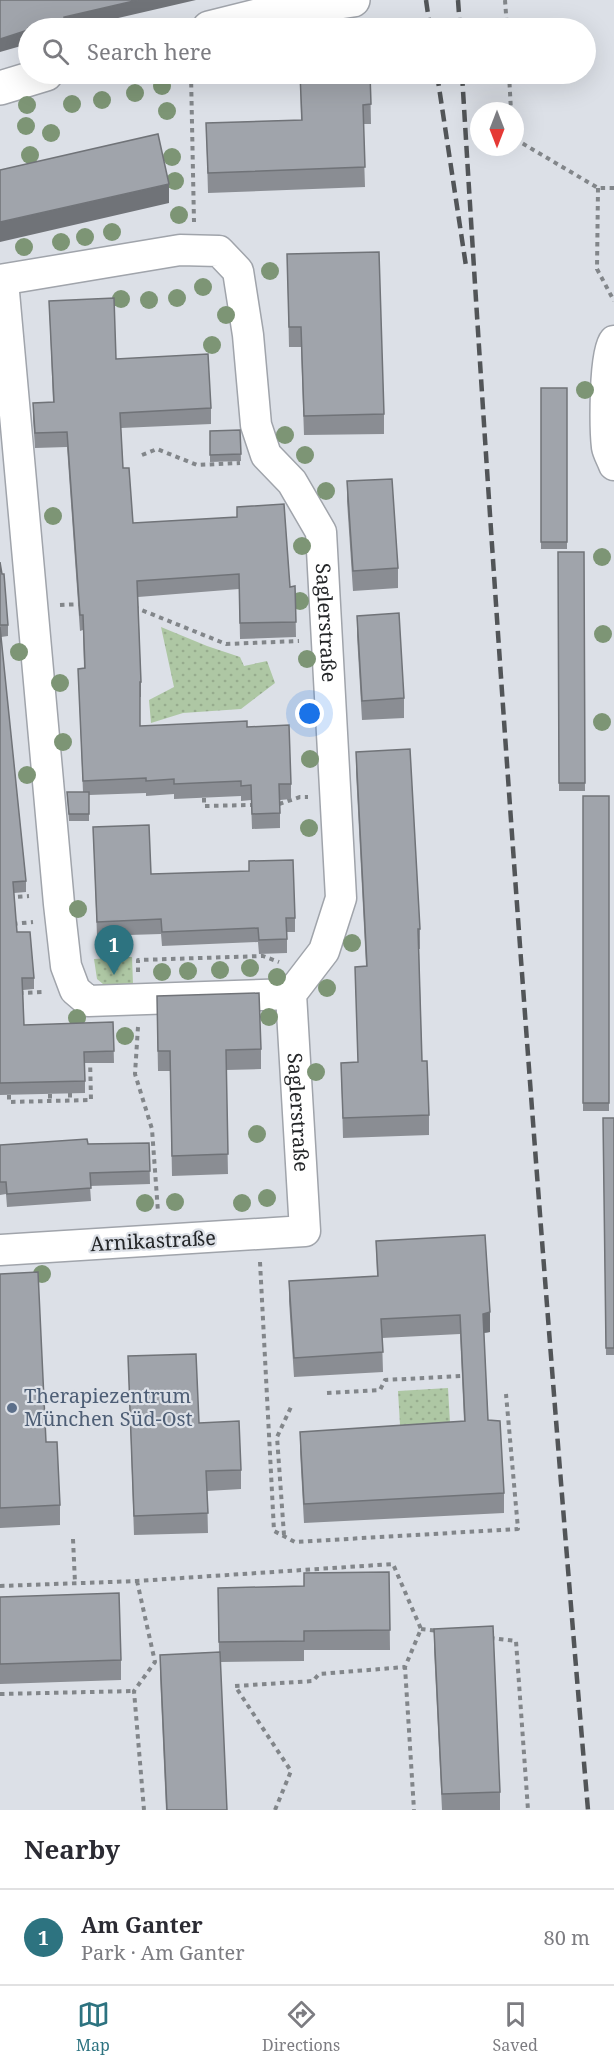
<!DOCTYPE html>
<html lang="en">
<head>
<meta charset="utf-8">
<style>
	body { margin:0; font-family:"Noto Serif",serif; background:#f7f7f7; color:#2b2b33 }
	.compass { position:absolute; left:470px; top:102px; width:54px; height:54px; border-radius:50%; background:#fff; box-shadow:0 6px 24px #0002; rotate:180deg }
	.you { position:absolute; left:310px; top:714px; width:21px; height:21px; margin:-15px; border:4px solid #fff; border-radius:50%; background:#1a73e8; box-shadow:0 0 0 9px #1a73e833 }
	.badge { display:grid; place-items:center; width:39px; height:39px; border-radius:50%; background:#2d7380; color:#fff; font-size:20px; font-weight:700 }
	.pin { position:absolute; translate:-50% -50px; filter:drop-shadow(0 2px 3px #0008) }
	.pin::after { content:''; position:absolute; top:32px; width:21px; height:18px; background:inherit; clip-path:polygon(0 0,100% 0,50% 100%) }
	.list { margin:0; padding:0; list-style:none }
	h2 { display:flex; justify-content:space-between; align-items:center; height:78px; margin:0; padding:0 24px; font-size:26px }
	h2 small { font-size:20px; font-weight:400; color:#7c7c81 }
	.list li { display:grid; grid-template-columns:39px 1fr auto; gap:18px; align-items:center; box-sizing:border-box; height:96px; padding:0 24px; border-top:2px solid #e1e1e2 }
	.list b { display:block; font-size:22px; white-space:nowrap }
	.list p { margin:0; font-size:20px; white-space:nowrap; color:#7c7c81 }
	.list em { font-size:20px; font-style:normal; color:#7c7c81 }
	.icon { flex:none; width:33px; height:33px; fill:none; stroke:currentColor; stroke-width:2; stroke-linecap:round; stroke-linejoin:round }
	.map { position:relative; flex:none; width:614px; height:1810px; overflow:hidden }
	.search { position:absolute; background:#fff; box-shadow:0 6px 24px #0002; left:18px; right:18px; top:18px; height:66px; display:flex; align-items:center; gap:15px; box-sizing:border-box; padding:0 21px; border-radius:33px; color:#7c7c81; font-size:22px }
	.sheet { height:174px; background:#fff }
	nav { display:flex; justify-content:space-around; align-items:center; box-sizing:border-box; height:84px; border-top:2px solid #e1e1e2; background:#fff; font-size:16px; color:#7c7c81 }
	nav a { display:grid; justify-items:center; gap:3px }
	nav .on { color:#2d7380 }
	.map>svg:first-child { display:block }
	.grass { fill:url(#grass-dots) }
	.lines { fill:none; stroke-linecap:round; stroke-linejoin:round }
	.minor-casing { stroke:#a0a4ab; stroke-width:33 }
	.tertiary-casing { stroke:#a0a4ab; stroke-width:36 }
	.path { stroke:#82868a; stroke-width:4; stroke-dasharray:4.5 4.5; stroke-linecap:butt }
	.minor { stroke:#fff; stroke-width:30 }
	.tertiary { stroke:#fff; stroke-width:33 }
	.rail { stroke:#525558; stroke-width:4.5; stroke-dasharray:12 6; stroke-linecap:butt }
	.tree { fill:#7d9575 }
	.wall { fill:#8a8d93 }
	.shaded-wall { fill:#707378 }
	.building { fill:#a0a4ab; stroke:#707378; stroke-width:1.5 }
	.service-dot { fill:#5c6f8a; stroke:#dce0e7; stroke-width:2 }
	.labels { text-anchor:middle; stroke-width:4.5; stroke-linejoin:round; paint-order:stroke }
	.street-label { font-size:20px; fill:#242628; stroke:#dce0e7 }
	.service-label { font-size:20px; fill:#4e5e75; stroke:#dce0e7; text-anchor:start }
</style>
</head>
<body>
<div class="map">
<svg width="614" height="1810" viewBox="0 0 614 1810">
	<defs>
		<pattern id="grass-dots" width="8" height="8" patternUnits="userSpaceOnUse" patternTransform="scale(1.5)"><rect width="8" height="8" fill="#aec7a4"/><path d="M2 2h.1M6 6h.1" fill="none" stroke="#96ab8d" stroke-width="1.8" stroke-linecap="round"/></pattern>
	</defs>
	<rect width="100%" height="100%" fill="#dce0e7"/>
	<path class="grass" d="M 161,627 L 207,646 L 240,657 L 244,666 L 267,661 L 275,683 L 241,709 L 183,713 L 151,723 L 149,700 L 174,687 Z
		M 132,957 L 133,984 L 103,984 L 97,979 L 94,959 Z
		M 448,1388 L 450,1423 L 400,1425 L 398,1391 Z"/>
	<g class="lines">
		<defs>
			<g id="minor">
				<path id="s1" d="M 0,280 L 180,250 L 219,251 L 238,271 L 248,335 L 256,425 L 266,455 L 292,482 L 321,532 L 341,898 L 324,951 L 291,994 L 305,1231 L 0,1250"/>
				<path d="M 3,281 L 59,904 L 66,966 L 75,990 L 88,1001 L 291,994"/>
				<path d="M 614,341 C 604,352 605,430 607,447 C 608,453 612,459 614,465"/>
			</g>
			<path id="tertiary" d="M 209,28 L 277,11 L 353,0
				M 0,88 L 46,74"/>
		</defs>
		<use href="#minor" class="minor-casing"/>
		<use href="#tertiary" class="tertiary-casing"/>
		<path class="path" d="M 505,0 L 507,28
			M 191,74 L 194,222
			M 509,74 L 511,111
			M 515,139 L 598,188 L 614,188
			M 598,188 L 597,269 L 614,301
			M 142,455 L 157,449 L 197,465 L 240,463
			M 60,605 L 82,604
			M 134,607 L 226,644 L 299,641
			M 204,798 L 204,806 L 251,805
			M 279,804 L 300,797 L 308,797
			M 0,898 L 29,896
			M 13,924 L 33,922
			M 138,972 L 138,960 L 263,956 L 279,962
			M 19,993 L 44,992
			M 138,1027 L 135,1074 L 152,1129 L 158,1212
			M 70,1093 L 70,1101
			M 50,1094 L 50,1101
			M 9,1095 L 9,1102 L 91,1100 L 90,1058
			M 260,1262 L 274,1531 L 295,1542 L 518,1529 L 506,1394
			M 327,1393 L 380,1390 L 385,1380 L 462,1376
			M 284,1535 L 277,1437 L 291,1407
			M 73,1539 L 75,1583
			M 137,1581 L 155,1662 L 134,1691 L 144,1810
			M 0,1586 L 137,1581 L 393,1564 L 421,1629 L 405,1667 L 414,1810
			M 421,1629 L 438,1631
			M 490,1638 L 516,1641 L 528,1810
			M 0,1694 L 134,1691
			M 275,1810 L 291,1771 L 235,1686 L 313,1681 L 319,1674 L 405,1667"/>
		<use href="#minor" class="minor"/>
		<use href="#tertiary" class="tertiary"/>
		<path class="rail" d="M 426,0 L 430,28
			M 458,0 L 460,28
			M 437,74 L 466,266
			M 462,74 C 497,653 539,1232 588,1810"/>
	</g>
	<g class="tree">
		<circle cx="162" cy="86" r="9"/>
		<circle cx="135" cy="93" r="9"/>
		<circle cx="102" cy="100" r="9"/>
		<circle cx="72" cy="104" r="9"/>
		<circle cx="27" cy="105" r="9"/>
		<circle cx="167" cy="111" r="9"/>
		<circle cx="26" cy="126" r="9"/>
		<circle cx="51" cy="133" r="9"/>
		<circle cx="30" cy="155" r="9"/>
		<circle cx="172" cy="157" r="9"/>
		<circle cx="175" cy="181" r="9"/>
		<circle cx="179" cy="215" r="9"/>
		<circle cx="112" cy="232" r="9"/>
		<circle cx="85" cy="237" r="9"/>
		<circle cx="61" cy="242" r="9"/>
		<circle cx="24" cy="247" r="9"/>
		<circle cx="270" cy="271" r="9"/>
		<circle cx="203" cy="287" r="9"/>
		<circle cx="177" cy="298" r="9"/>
		<circle cx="121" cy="299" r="9"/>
		<circle cx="149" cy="300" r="9"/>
		<circle cx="226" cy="315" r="9"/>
		<circle cx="212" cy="345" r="9"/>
		<circle cx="585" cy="390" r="9"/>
		<circle cx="285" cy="435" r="9"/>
		<circle cx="305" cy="455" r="9"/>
		<circle cx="326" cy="491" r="9"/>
		<circle cx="53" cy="516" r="9"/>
		<circle cx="302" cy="546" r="9"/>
		<circle cx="602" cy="557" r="9"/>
		<circle cx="300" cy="601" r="9"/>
		<circle cx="603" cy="634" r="9"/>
		<circle cx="19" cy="652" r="9"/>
		<circle cx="307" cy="659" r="9"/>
		<circle cx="60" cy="683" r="9"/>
		<circle cx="310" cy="719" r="9"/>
		<circle cx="602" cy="722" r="9"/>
		<circle cx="63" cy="742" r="9"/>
		<circle cx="310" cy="759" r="9"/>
		<circle cx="27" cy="775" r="9"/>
		<circle cx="309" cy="828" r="9"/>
		<circle cx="78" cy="909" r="9"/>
		<circle cx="352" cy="943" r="9"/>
		<circle cx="250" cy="968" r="9"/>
		<circle cx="220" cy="970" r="9"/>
		<circle cx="188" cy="971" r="9"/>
		<circle cx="162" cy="972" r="9"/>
		<circle cx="277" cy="977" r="9"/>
		<circle cx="327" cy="988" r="9"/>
		<circle cx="269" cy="1017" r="9"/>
		<circle cx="77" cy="1018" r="9"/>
		<circle cx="125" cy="1036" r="9"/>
		<circle cx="316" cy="1072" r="9"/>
		<circle cx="257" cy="1134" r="9"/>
		<circle cx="267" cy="1198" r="9"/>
		<circle cx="175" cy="1202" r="9"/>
		<circle cx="145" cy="1203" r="9"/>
		<circle cx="242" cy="1203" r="9"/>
		<circle cx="42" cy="1274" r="9"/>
	</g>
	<path class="wall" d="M 300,74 L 370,74 L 371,124 L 363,124 L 365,187 L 208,193 L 206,123 L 301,120 Z
		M 287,254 L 384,414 L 384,434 L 304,435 L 301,347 L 289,347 Z
		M 49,301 L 116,359 L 211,408 L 211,424 L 121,428 L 123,468 L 133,523 L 237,517 L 237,507 L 290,587 L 295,586 L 296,637 L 240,639 L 239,589 L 138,597 L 141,682 L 141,697 L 140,697 L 140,726 L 247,727 L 291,784 L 291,799 L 280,800 L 280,828 L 252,829 L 251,800 L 241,801 L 241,796 L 174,799 L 174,794 L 146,796 L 146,793 L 89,795 L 89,821 L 69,821 L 67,792 L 83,792 L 78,669 L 84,668 L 83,630 L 80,631 L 67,447 L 35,448 L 33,418 L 33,403 L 53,402 Z
		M 541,388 L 567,388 L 567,549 L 541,549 Z
		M 240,430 L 241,461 L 210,462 L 210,431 Z
		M 347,481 L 398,568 L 398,588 L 353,591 L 347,501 Z
		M 558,552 L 584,552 L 585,791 L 559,791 Z
		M 0,562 L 8,625 L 8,636 L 1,637 L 26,881 L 26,892 L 14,893 L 17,932 L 34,978 L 34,989 L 23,990 L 24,1025 L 113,1022 L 114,1063 L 85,1063 L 85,1093 L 0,1095 Z
		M 357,616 L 404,698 L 404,718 L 362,720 L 357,636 Z
		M 356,752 L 420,929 L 420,949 L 419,949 L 422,1061 L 429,1115 L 429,1135 L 343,1138 L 341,1063 L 358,1062 L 355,967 L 366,966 L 356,772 Z
		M 583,796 L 609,796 L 609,1111 L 583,1111 Z
		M 93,827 L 151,874 L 249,871 L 295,918 L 295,932 L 287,932 L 287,953 L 259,954 L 258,942 L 162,946 L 161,934 L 97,936 Z
		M 157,1016 L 261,1049 L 261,1069 L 226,1070 L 228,1174 L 172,1176 L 170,1071 L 158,1071 Z
		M 603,1118 L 614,1118 L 614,1355 L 606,1355 Z
		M 149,1143 L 150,1184 L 90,1186 L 91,1201 L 7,1207 L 6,1194 L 0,1195 L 0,1145 Z
		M 376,1241 L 490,1332 L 484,1333 L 488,1420 L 504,1493 L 504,1513 L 304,1523 L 300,1451 L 300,1432 L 464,1421 L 460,1334 L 382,1338 L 383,1372 L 294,1377 L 289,1301 L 289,1281 L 377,1276 Z
		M 0,1274 L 46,1442 L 60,1505 L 60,1525 L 0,1528 Z
		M 128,1356 L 199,1423 L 241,1470 L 241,1489 L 207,1491 L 208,1533 L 134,1535 Z
		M 389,1572 L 390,1650 L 304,1650 L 304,1661 L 220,1662 L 227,1810 L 166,1810 L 160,1675 L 160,1655 L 219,1652 L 218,1588 L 304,1586 Z
		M 0,1597 L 121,1660 L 121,1680 L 0,1684 Z
		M 434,1629 L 500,1792 L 500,1810 L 442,1810 L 434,1649 Z"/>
	<path class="shaded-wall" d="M 138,0 L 196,0 L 75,28 L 33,28 L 64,17 Z
		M 28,30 L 28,44 L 0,52 L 0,39 Z
		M 169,184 L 169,203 L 0,242 L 0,222 Z
		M 490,1312 L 490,1332 L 483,1333 L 483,1314 Z"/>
	<path class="building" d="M 0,0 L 138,0 L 64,17 L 64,19 L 33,28 L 28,28 L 28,30 L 0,39 Z
		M 300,74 L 370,74 L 371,104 L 363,105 L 365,167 L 208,173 L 206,123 L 302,120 Z
		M 158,134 L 169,184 L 0,222 L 0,170 Z
		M 379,252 L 384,414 L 304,416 L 301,327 L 289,327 L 287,254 Z
		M 114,298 L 116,359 L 208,354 L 211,408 L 120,413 L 123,468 L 129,468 L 133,523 L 237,517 L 237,507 L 284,504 L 290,587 L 295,586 L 296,622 L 240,623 L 239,574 L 137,581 L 141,682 L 140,682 L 140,726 L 247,721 L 247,727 L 289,725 L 291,784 L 279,784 L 280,813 L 252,814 L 251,785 L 241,786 L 241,781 L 174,784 L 174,779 L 146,781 L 146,778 L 83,781 L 78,669 L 85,668 L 83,615 L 80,615 L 67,432 L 35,433 L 33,403 L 54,402 L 49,301 Z
		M 541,388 L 567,388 L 567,542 L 541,542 Z
		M 240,430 L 241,454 L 210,455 L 210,431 Z
		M 392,479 L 398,568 L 353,571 L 347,481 Z
		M 558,552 L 584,552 L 585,783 L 559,783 Z
		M 0,562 L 2,574 L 4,574 L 8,625 L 0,625 Z
		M 399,613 L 404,698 L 362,701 L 357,616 Z
		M 0,627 L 26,881 L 13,882 L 17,932 L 30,932 L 34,978 L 22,978 L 24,1025 L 113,1022 L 114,1051 L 84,1052 L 85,1081 L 0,1083 Z
		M 410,749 L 420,929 L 418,929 L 422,1061 L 427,1061 L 429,1115 L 343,1118 L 341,1063 L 358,1062 L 355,967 L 367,966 L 356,752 Z
		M 67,792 L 89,792 L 89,814 L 69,814 Z
		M 583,796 L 609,796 L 609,1103 L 583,1103 Z
		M 149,825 L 151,874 L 249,871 L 249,861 L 293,860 L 295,918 L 286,918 L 287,939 L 259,940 L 258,928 L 162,932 L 161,919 L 97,922 L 93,827 Z
		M 259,993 L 261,1049 L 226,1050 L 228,1154 L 172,1156 L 170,1051 L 158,1051 L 157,996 Z
		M 603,1118 L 614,1118 L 614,1348 L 606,1348 Z
		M 87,1139 L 88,1144 L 149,1143 L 150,1171 L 90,1173 L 91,1188 L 7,1194 L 6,1182 L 0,1182 L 0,1145 Z
		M 485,1235 L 490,1312 L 483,1314 L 488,1420 L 500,1421 L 504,1493 L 304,1504 L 300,1432 L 465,1421 L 460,1315 L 381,1319 L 383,1352 L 294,1358 L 289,1281 L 378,1276 L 376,1241 Z
		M 38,1272 L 46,1442 L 57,1442 L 60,1505 L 0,1508 L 0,1274 Z
		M 196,1354 L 199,1423 L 239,1421 L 241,1470 L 206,1471 L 208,1513 L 134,1516 L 128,1356 Z
		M 389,1572 L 390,1630 L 304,1631 L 304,1641 L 219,1642 L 218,1588 L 304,1586 L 304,1573 Z
		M 119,1593 L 121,1660 L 0,1664 L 0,1597 Z
		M 493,1626 L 500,1792 L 442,1794 L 434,1629 Z
		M 220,1652 L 227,1810 L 167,1810 L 160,1655 Z"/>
	<circle class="service-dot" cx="12" cy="1408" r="6"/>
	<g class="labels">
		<g class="street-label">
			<text dy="7" stroke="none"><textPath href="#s1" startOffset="622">Saglerstraße</textPath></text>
			<text dy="7" stroke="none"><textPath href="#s1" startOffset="1126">Saglerstraße</textPath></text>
			<text transform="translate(153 1241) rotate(-3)" y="7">Arnikastraße</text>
		</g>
		<g class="service-label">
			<text x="24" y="1403">Therapiezentrum<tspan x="24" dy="23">München Süd-Ost</tspan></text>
		</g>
	</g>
</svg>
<svg class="compass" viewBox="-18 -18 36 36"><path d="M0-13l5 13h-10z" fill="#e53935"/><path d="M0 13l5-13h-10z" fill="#7c7c81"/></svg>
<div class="you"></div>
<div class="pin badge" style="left:114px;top:975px">1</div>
<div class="search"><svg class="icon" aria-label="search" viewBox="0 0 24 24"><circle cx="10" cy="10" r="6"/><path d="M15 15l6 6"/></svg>Search here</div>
</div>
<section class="sheet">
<h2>Nearby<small></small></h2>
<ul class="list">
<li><span class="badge">1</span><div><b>Am Ganter</b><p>Park · Am Ganter</p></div><em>80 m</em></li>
</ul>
</section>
<nav>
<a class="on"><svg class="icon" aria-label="map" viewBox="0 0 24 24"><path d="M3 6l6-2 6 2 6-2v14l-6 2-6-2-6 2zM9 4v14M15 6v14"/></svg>Map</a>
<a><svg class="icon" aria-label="directions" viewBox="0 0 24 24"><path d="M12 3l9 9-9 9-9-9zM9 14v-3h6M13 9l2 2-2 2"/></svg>Directions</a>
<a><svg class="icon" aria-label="saved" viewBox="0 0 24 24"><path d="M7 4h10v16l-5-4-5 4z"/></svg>Saved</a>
</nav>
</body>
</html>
